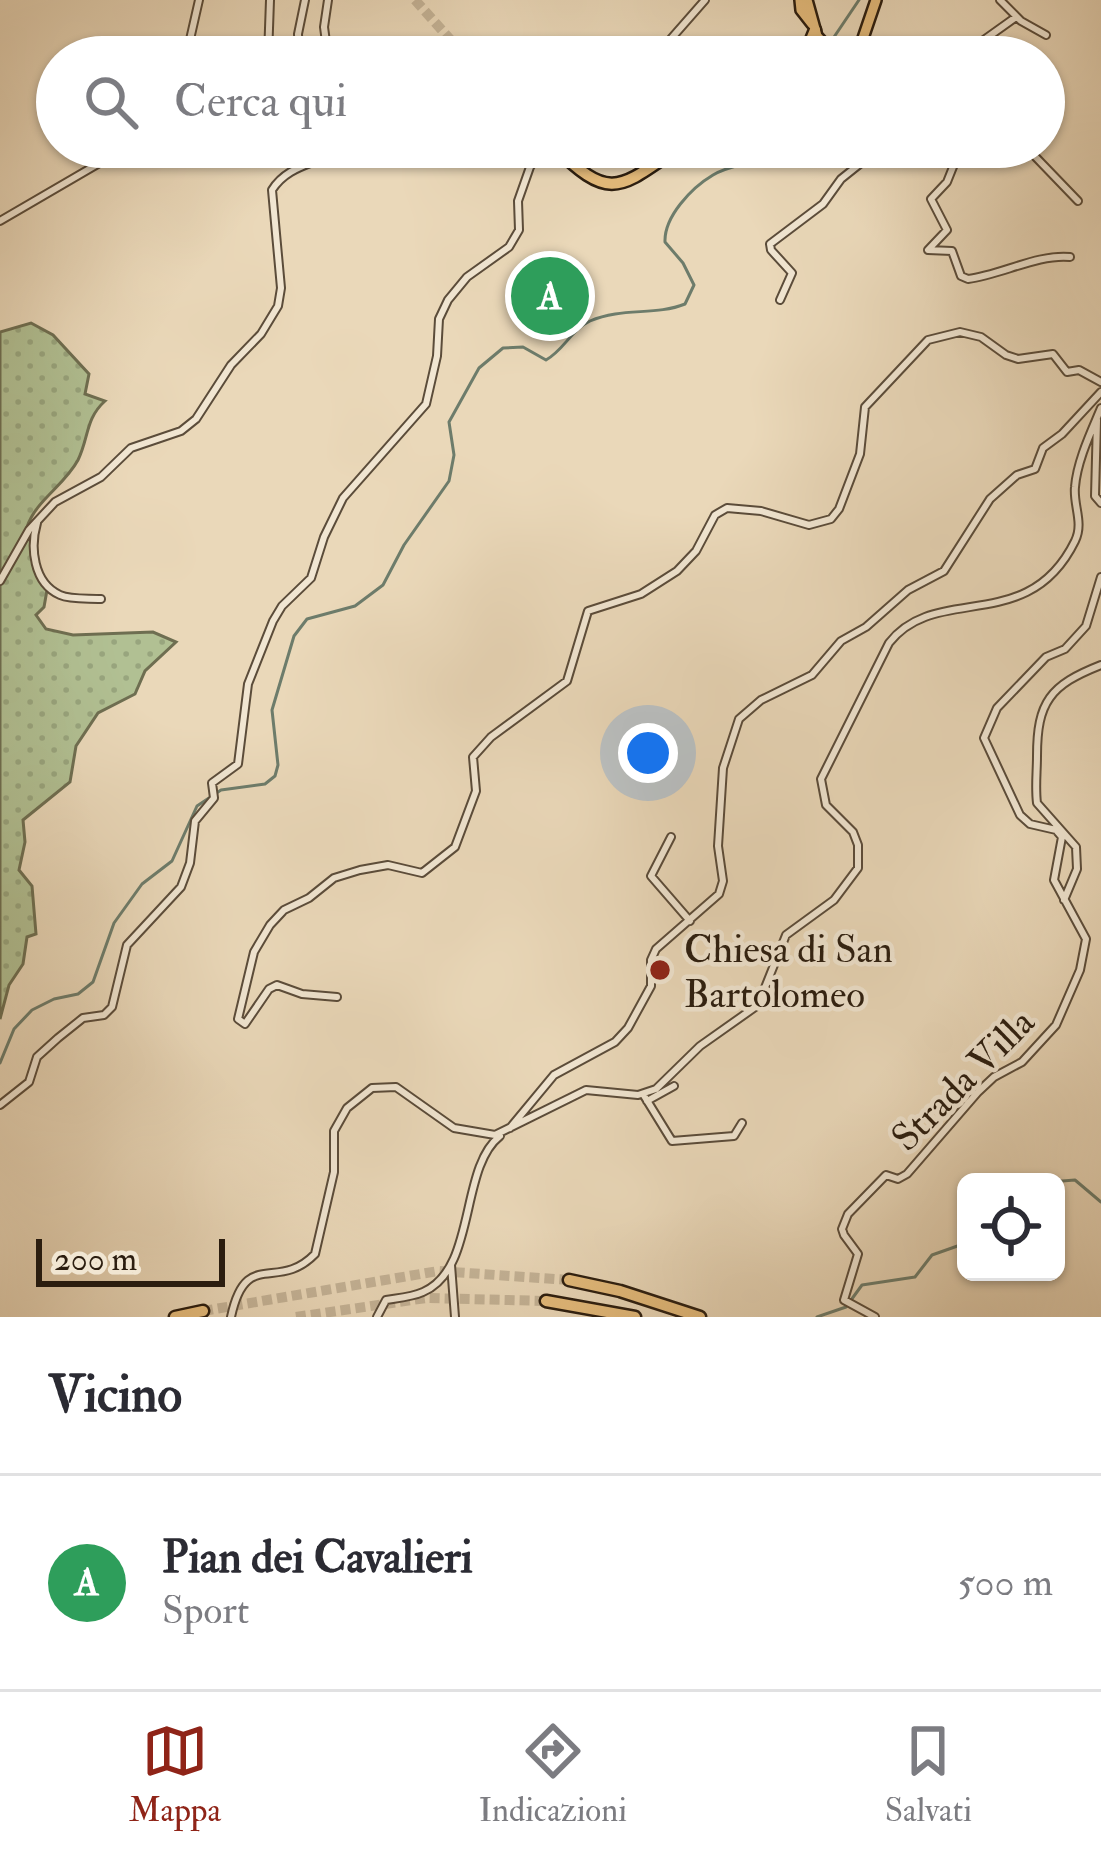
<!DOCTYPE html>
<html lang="it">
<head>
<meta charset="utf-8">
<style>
	body { margin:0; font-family:"IM FELL Double Pica",serif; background:#f2f2f3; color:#2b2b33 }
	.controls { position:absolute; right:36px; bottom:36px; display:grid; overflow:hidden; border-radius:18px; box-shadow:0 3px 9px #0004 }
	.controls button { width:108px; height:108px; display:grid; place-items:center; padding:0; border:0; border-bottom:3px solid #e1e1e2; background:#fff; color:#2b2b33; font:60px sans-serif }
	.scale { position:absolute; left:36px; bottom:30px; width:189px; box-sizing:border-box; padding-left:12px; border:6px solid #2b1d0f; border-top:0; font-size:33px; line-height:42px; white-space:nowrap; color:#2b1d0f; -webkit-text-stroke:9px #f1e6d2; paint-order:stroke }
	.you { position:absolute; left:648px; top:753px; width:42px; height:42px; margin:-30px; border:9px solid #fff; border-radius:50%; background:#1a73e8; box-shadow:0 0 0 18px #1a73e833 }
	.badge { display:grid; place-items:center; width:78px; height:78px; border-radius:50%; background:#8f2418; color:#fff; font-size:39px; font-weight:700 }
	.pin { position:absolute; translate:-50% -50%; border:6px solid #fff; box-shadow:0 3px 12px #0006 }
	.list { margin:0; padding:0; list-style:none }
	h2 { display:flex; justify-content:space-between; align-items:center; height:156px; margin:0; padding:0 48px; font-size:51px }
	h2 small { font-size:39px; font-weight:400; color:#7c7c81 }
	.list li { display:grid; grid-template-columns:78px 1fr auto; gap:36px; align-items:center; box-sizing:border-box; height:216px; padding:0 48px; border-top:3px solid #e1e1e2 }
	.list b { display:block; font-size:45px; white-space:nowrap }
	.list p { margin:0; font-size:39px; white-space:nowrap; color:#7c7c81 }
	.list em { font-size:39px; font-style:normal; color:#7c7c81 }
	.icon { flex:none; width:66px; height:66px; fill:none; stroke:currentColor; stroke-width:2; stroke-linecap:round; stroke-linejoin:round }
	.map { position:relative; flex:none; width:1101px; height:1317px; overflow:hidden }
	.search { position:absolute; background:#fff; box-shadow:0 3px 9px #0004; left:36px; right:36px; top:36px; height:132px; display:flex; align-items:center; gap:30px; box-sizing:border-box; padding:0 42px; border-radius:66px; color:#7c7c81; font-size:45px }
	.sheet { height:372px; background:#fff }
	nav { display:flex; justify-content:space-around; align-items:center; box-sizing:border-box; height:168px; border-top:3px solid #e1e1e2; background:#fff; font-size:33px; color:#7c7c81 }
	nav a { display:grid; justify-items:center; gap:6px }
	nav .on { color:#8f2418 }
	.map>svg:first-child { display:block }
	.grass { fill:url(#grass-dots); stroke:#6e6e51; stroke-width:3 }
	.pitch { fill:#b1c093; stroke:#6e6e51; stroke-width:3 }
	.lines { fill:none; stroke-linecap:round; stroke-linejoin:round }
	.stream { stroke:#6d7c6b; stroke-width:3 }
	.highway-tunnel { stroke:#c4b397; stroke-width:10; stroke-dasharray:10 5; stroke-linecap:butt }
	.minor-casing { stroke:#5b4c3a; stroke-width:10 }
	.major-casing { stroke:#2b1d0f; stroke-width:14 }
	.highway-casing { stroke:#2b1d0f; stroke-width:15 }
	.minor { stroke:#f1e6d2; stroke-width:6 }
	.major { stroke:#e5bc7c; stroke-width:9 }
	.highway { stroke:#e5bc7c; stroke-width:10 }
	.poi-dot { fill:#8f2418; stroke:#f1e6d2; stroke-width:4.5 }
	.labels { text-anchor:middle; stroke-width:9; stroke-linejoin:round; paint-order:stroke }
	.poi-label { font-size:39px; fill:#2b1d0f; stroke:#f1e6d2; text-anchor:start }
	.street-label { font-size:39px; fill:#2b1d0f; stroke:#f1e6d2 }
</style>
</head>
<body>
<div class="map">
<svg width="1101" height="1317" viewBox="0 0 1101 1317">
	<defs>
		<pattern id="grass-dots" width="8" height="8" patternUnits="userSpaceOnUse" patternTransform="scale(3)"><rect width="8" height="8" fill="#b1c093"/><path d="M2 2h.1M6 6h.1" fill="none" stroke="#98a57e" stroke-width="1.8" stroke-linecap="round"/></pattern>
	</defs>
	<rect width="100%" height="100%" fill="#ead8b9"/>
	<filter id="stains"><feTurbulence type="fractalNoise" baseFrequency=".00167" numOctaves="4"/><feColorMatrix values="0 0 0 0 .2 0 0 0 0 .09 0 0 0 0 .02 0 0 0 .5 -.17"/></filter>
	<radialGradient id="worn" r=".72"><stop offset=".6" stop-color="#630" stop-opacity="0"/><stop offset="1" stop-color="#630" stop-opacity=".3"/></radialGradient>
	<path class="grass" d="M 31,323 L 53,335 L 89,374 L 85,394 L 105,401 C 85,419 89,438 78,460 C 64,486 36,500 27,527 L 32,534 L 34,569 L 47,590 L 44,607 L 36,615 L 46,629 L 73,635 L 153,632 L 176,642 L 145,671 L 135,694 L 98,713 L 76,746 L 70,782 L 23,820 L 25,842 L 19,870 L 32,886 L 36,934 L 27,937 L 23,964 L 9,985 L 0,1019 L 0,332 Z"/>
	<path class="pitch" d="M 541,270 L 577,302 L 559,323 L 522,291 Z"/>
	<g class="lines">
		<path class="stream" d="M 830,43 L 859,0
			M 0,1063 L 14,1029 L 32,1010 L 54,999 L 78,994 L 93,982 L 114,923 L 142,884 L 172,861 L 197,806 L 221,790 L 265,784 L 275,776 L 278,765 L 272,710 L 294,636 L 307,619 L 355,606 L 383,585 L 404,545 L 449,481 L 454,455 L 449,422 L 479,368 L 503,348 L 523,347 L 546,360 C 564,350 571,330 590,321 C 622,307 655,316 685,304 L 694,285 L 683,263 L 665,242 C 664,217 691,188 713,175 C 735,162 761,165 783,147
			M 1049,1182 L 1075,1180 L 1101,1202
			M 817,1317 L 846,1307 L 862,1285 L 915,1277 L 932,1255 L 966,1243"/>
		<path class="highway-tunnel" d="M 415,0 L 466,57
			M 203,1311 L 438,1271 L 569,1280
			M 296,1317 L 426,1298 L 546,1301"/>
		<defs>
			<path id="minor" d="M 328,0 L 324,27 L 328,57
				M 1000,0 L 1021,21 L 1046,35
				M 186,57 L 199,0
				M 268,57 L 270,0
				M 299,57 L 298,34 L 305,0
				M 655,57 L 705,0
				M 960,57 L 1016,17
				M 961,147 L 947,182 L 931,199 L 947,230 L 928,250 L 952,251 L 961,276 L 968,279 C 1001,275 1037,254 1070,257
				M 1026,147 L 1078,201
				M 0,221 L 127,147
				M 780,300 L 792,273 L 771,250 L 770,244 L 823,204 L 841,179 L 881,147
				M 1097,420 L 1095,496 L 1101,503
				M 37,523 C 30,547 33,583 60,595 C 71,600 89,598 101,599
				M 0,581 L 29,530 L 55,502 L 101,477 L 131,448 L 181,431 L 196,419 L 231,365 L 261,334 L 278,306 L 281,288 L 272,190 C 289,163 319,165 343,147
				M 671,837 L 651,876 L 690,921
				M 1064,900 L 1077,869 L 1076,847 L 1037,803 C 1035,787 1037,772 1037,756 C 1037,702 1050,685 1101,665
				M 337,997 L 302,994 L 277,985 L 269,989 L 245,1024 L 238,1019 L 254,952 L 270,925 L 284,910 L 309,898 L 334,878 L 360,870 L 388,865 L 422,873 L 455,847 L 476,791 L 473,757 L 491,737 L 567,681 L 588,611 L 641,594 L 677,571 L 696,551 L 715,515 L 727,508 L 761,511 L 809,525 L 831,519 L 839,509 L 860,454 L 865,407 L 928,340 L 960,332 L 981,337 L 1006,355 L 1018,359 L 1053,354 L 1067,372 L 1079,370 L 1101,382
				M 643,1094 L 672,1141 L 734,1136 L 742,1123
				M 647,1101 L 674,1086
				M 0,1105 L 29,1082 L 37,1057 L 58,1038 L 83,1018 L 104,1015 L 112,1007 L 127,945 L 181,887 L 190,863 L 195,821 L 214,798 L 212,783 L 238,764 L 248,684 L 273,621 L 282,606 L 311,578 L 324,537 L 343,498 L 426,404 L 437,356 L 439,319 L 448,300 L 467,277 L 509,247 L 519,230 L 518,201 L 530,167 L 543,147
				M 510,1128 L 554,1075 L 615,1042 L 628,1028 L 651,986 L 651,960 L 656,949 L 719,894 L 723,881 L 718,846 L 723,768 L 739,719 L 761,700 L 812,675 L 841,641 L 866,627 L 908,590 L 944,571 L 990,499 L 1017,475 L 1035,469 L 1043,448 L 1062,434 L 1101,392
				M 451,1265 L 455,1317
				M 231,1317 C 246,1247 277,1293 315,1254 L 334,1172 L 334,1131 L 347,1108 L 372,1088 L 396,1087 L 454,1128 L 495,1135 L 586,1090 L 638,1095 L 656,1089 L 700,1046 L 758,1005 L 786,935 L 834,900 L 858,868 L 858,845 L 853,832 L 826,805 L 821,779 L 889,643 C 936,582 1028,637 1075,541 C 1084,523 1073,505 1075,487 C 1077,461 1091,432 1101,408
				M 377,1317 L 386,1300 C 398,1298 412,1297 423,1292 C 477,1269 459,1168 500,1136
				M 875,1317 L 844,1300 L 858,1254 L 844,1235 L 842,1229 L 848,1214 L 886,1175 L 898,1179 L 907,1174 L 978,1092 L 994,1077 L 1022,1062 L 1056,1025 L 1080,970 L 1086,939 L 1054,880 L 1062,837 L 1056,830 L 1030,824 L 1020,815 L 984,738 L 997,708 L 1046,657 L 1065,649 L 1086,626 L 1101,577"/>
			<path id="major" d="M 800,0 L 801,10 L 812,24
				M 807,0 L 817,36 L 836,57
				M 849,57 L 860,47 L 876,0"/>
			<path id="highway" d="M 804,57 L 815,30
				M 810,57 L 823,45
				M 555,147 C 611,204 621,187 680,147
				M 569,1280 L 620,1291 L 700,1317
				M 546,1301 L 635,1317
				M 175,1317 L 203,1311"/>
		</defs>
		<use href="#minor" class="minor-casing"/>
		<use href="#major" class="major-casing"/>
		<use href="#highway" class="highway-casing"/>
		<use href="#minor" class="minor"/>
		<use href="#major" class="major"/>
		<use href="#highway" class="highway"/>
	</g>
	<circle class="poi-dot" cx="660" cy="970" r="12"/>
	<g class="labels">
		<g class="poi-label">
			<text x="684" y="962">Chiesa di San<tspan x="684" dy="45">Bartolomeo</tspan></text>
		</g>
		<g class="street-label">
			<text transform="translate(962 1079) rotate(-45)" y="14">Strada Villa</text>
		</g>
	</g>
	<rect width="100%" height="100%" filter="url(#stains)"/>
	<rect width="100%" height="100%" fill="url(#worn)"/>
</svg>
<div class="controls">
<button><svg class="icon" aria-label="locate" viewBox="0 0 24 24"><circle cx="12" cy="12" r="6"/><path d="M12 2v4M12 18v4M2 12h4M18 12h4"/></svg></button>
</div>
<div class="scale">200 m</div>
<div class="you"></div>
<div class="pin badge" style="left:550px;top:296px;background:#2e9e5b">A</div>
<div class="search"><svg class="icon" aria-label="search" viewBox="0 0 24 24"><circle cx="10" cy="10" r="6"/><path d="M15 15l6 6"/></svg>Cerca qui</div>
</div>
<section class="sheet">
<h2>Vicino<small></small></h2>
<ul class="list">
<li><span class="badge" style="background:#2e9e5b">A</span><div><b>Pian dei Cavalieri</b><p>Sport</p></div><em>500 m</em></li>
</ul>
</section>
<nav>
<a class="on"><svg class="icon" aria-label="map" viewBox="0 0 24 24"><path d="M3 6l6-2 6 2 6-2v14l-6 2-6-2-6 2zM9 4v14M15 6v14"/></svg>Mappa</a>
<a><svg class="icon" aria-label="directions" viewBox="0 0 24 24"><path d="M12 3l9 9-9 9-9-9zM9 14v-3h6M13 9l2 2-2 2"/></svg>Indicazioni</a>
<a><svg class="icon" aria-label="saved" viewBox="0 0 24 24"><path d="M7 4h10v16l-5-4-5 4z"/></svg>Salvati</a>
</nav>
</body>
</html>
